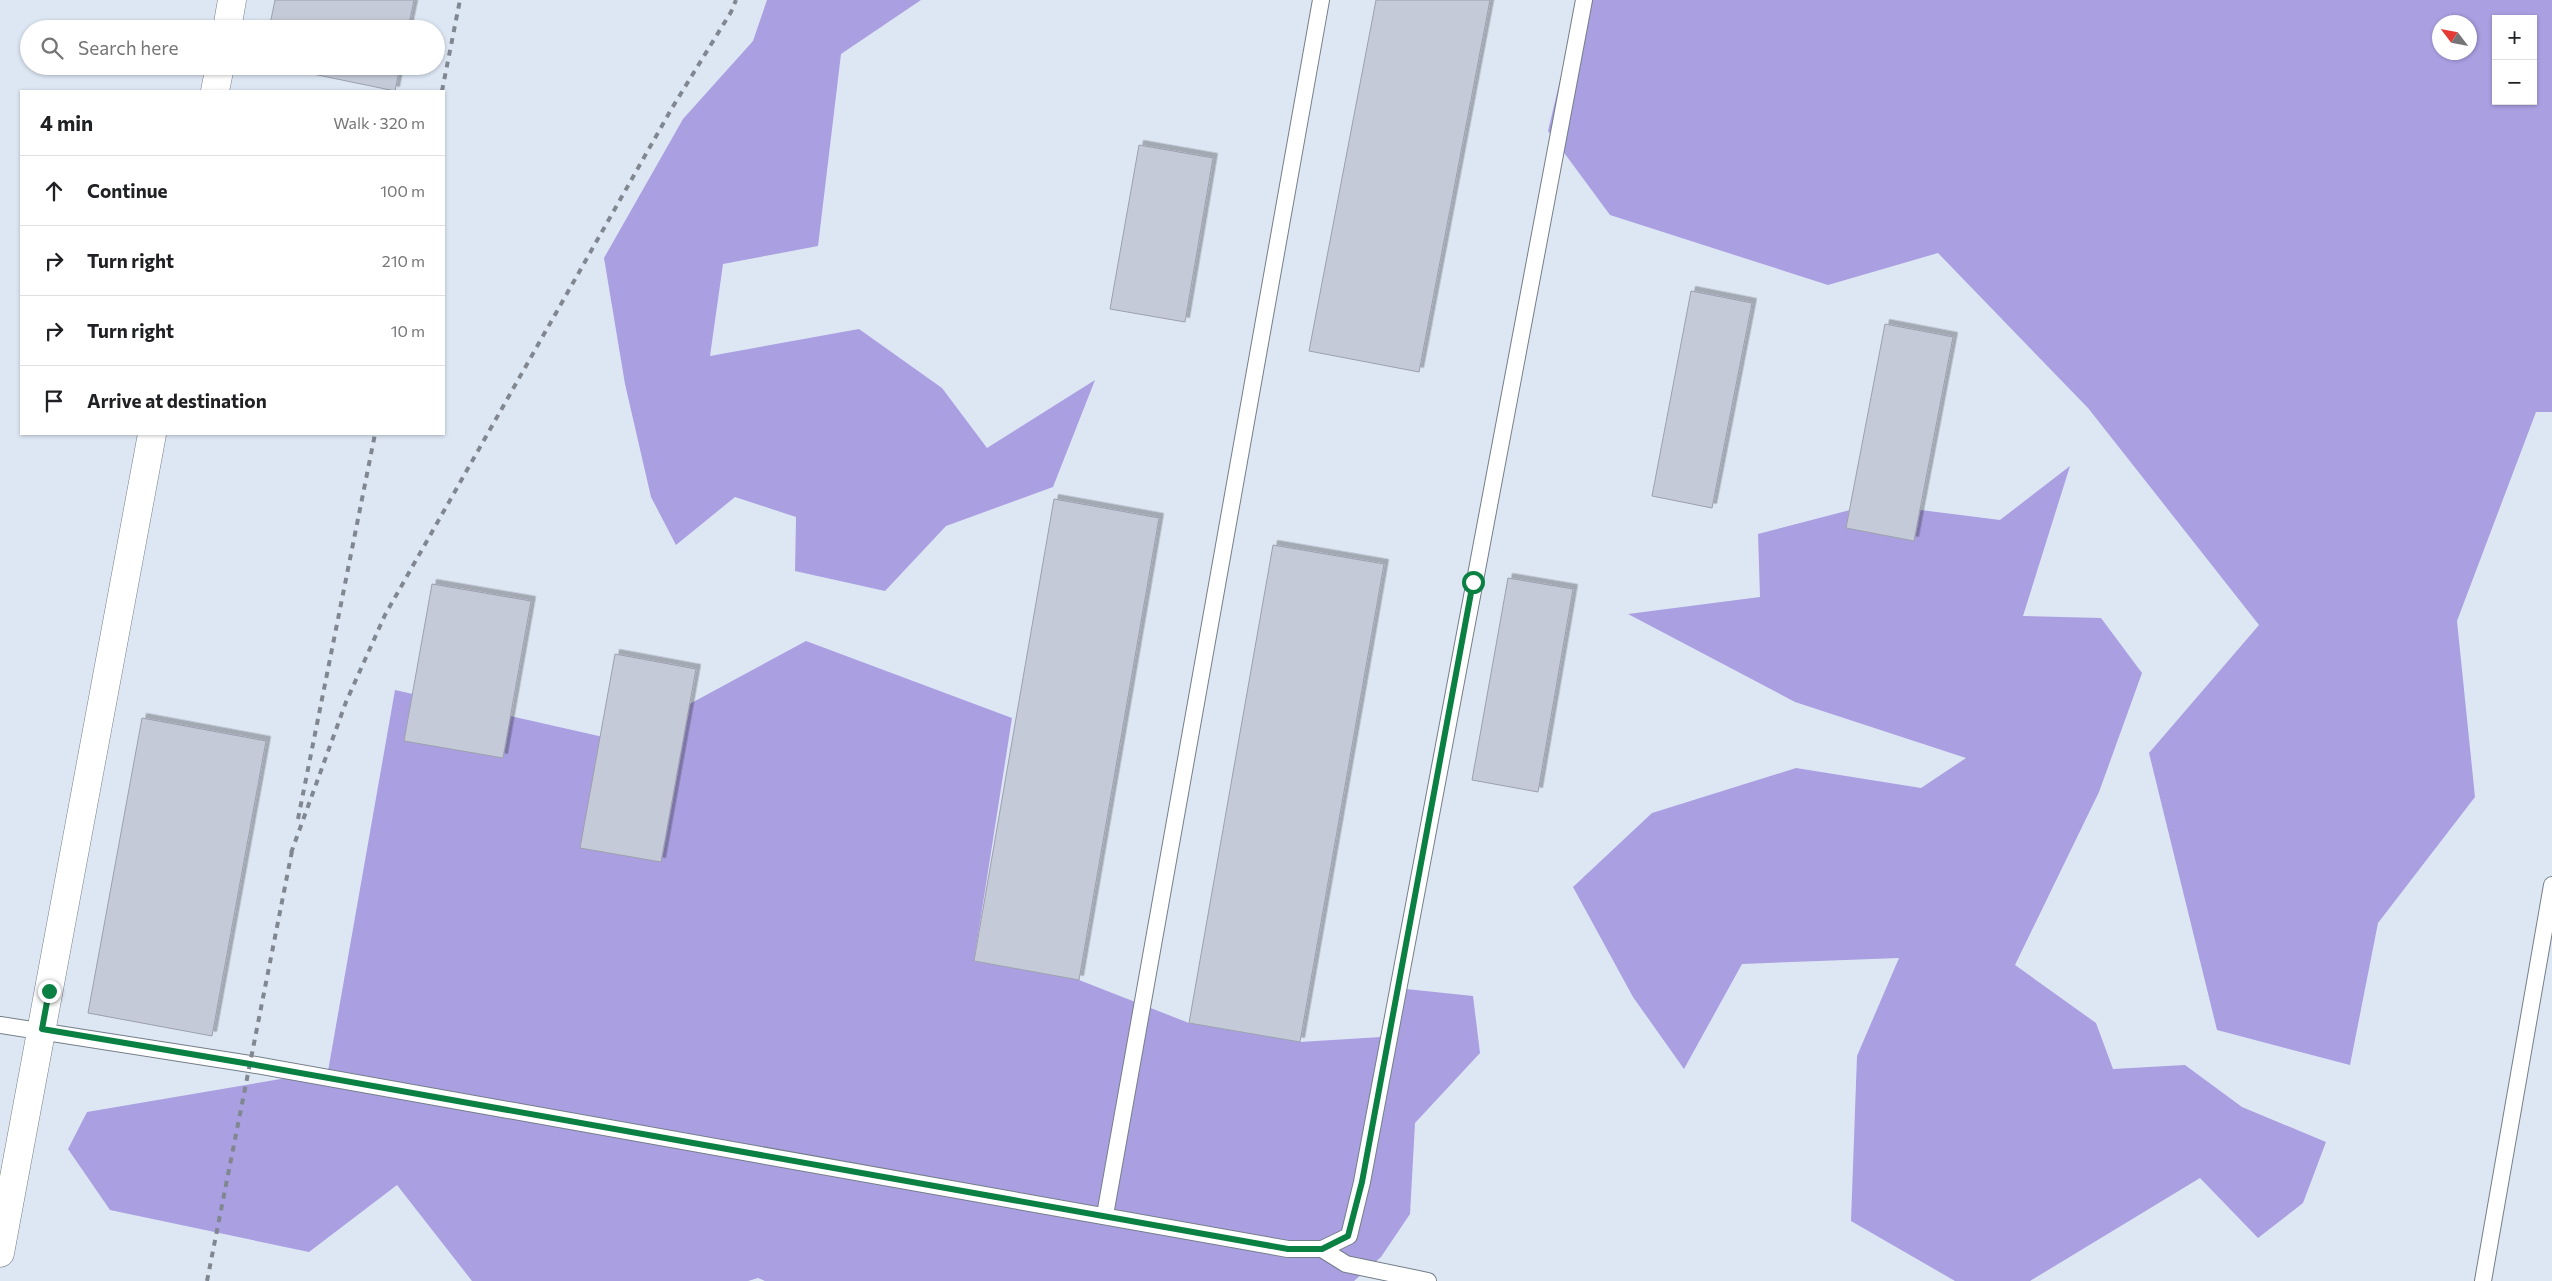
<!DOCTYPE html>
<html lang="en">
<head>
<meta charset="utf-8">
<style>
	body { margin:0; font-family:Commissioner,sans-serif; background:#f6f6f6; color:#202124 }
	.controls { position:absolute; right:15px; top:15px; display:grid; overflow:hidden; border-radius:0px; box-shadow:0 1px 4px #0004 }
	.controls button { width:45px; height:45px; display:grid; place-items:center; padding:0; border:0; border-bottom:1px solid #e0e0e0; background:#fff; color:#202124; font:25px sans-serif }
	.compass { position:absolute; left:2432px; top:15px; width:45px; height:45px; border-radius:50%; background:#fff; box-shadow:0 1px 4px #0004; rotate:302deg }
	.stop { position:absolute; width:15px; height:15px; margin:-11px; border:4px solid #0b8043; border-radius:50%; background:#fff }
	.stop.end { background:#0b8043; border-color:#fff; box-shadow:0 1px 5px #0008 }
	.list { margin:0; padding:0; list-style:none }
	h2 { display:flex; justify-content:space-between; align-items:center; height:65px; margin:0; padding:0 20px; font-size:21px }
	h2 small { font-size:16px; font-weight:400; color:#757577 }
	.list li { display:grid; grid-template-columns:32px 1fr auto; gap:15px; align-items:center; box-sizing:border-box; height:70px; padding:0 20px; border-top:1px solid #e0e0e0 }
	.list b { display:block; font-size:19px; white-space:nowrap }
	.list em { font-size:16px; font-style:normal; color:#757577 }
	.icon { flex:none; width:28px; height:28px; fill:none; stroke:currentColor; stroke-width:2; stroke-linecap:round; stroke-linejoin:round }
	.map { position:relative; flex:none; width:2552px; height:1281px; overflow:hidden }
	.search { position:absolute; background:#fff; box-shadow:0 1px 4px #0004; left:20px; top:20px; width:425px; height:55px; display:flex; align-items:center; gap:12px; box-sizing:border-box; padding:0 18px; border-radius:28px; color:#757577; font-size:19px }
	.panel { position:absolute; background:#fff; box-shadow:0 1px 4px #0004; left:20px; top:90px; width:425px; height:345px; border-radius:0px }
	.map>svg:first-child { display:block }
	.forest { fill:#aa9fe1; fill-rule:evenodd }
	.building { fill:#c5cad8; stroke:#9ca0ae; filter:url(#shadow) }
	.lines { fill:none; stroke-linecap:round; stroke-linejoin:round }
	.lane-casing { stroke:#747e89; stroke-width:18 }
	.street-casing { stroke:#747e89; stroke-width:29 }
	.lane { stroke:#fff; stroke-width:16 }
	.street { stroke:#fff; stroke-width:28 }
	.rail { stroke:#808790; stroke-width:4; stroke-dasharray:6 6; stroke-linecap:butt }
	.route { stroke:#0b8043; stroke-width:6 }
</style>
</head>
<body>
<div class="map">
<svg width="2552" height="1281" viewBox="0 0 2552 1281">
	<defs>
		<filter id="shadow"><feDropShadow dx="4.5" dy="-4.5" stdDeviation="0" flood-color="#0004"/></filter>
	</defs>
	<rect width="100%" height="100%" fill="#dde7f4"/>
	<path class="forest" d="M 767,0 L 921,0 L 841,54 L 818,246 L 723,264 L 710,356 L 859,329 L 942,388 L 987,448 L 1095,380 L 1053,487 L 946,526 L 885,591 L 795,571 L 796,517 L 735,497 L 676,545 L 651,497 L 625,384 L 604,258 L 683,119 L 753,41 Z
		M 1579,0 L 2552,0 L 2552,412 L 2536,412 L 2457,621 L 2475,797 L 2378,923 L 2350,1065 L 2217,1030 L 2149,753 L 2259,625 L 2088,408 L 1938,253 L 1828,285 L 1610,215 L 1548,131 ZM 2496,19 L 2533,19 L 2533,101 L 2496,101 ZM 2440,22 L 2470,22 L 2470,52 L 2440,52 Z
		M 2070,466 L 2023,616 L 2101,618 L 2142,673 L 2099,792 L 2015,965 L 2096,1023 L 2113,1069 L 2185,1065 L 2242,1107 L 2326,1142 L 2303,1203 L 2258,1238 L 2200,1178 L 2030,1281 L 1955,1281 L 1851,1221 L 1857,1056 L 1899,958 L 1742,964 L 1684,1069 L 1633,997 L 1573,887 L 1652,813 L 1796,768 L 1921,788 L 1966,758 L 1795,702 L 1628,614 L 1760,597 L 1758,534 L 1873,504 L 2000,520 Z
		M 806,641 L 1012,718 L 974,961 L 1079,980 L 1189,1023 L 1300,1042 L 1381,1037 L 1406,989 L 1473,996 L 1480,1053 L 1415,1123 L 1410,1214 L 1381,1257 L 1354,1281 L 765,1281 L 758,1278 L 748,1281 L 472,1281 L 397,1185 L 309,1252 L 110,1210 L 68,1149 L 87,1112 L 328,1071 L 395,690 L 621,741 Z"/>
	<path class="building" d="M 275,0 L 414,0 L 408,29 L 269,29 Z
		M 1376,0 L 1490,0 L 1419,372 L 1309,351 Z
		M 274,66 L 400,66 L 395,91 Z
		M 1139,145 L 1213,158 L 1185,322 L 1110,309 Z
		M 1691,291 L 1752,303 L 1712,508 L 1652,496 Z
		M 1885,324 L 1953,337 L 1914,541 L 1846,528 Z
		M 1054,499 L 1159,518 L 1079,980 L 974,961 Z
		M 1273,545 L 1384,564 L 1300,1042 L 1189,1023 Z
		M 1508,578 L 1573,589 L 1538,792 L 1472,780 Z
		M 432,584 L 531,601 L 503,758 L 404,741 Z
		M 615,654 L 696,669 L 661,862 L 580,848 Z
		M 142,718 L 266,741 L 212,1036 L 88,1013 Z"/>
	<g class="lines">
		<defs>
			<path id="lane" d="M 0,1025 L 250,1064 L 1288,1249 L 1322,1249 L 1349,1236 L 1362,1182 L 1584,0
				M 1105,1215 L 1321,0
				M 1322,1249 L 1346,1264 L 1428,1281
				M 2483,1281 L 2552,885"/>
			<path id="street" d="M 227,29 L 232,0
				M 215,91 L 220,66
				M 0,1253 L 152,434"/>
		</defs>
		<use href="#lane" class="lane-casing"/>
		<use href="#street" class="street-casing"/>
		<use href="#lane" class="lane"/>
		<use href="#street" class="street"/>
		<path class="rail" d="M 442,91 L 460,0
			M 298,819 L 375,434
			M 291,853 L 346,702 L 385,615 L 672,108 L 731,12 L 736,0
			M 207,1281 L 293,846"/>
	</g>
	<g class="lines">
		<path class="route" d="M 49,991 L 42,1029 L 250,1064 L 1288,1249 L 1322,1249 L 1348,1236 L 1362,1182 L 1473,582"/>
	</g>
</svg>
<div class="controls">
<button>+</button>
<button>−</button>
</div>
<svg class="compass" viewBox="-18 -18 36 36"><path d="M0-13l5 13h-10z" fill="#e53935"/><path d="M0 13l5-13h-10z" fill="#757577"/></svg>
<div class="stop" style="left:1473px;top:582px"></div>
<div class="stop end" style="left:49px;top:991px"></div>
<div class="search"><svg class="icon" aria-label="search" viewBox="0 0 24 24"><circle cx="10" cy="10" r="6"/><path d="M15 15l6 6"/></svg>Search here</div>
<section class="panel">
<h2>4 min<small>Walk · 320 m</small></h2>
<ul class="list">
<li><svg class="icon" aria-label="ahead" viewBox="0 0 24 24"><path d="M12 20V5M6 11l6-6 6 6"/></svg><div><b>Continue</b></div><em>100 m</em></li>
<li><svg class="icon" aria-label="right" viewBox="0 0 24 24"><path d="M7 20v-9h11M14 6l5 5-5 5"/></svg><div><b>Turn right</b></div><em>210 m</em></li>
<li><svg class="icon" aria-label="right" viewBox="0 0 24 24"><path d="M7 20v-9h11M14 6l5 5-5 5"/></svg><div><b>Turn right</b></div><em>10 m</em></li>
<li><svg class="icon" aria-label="arrive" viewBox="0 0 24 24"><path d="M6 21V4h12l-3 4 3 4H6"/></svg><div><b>Arrive at destination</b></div></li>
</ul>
</section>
</div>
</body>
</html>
